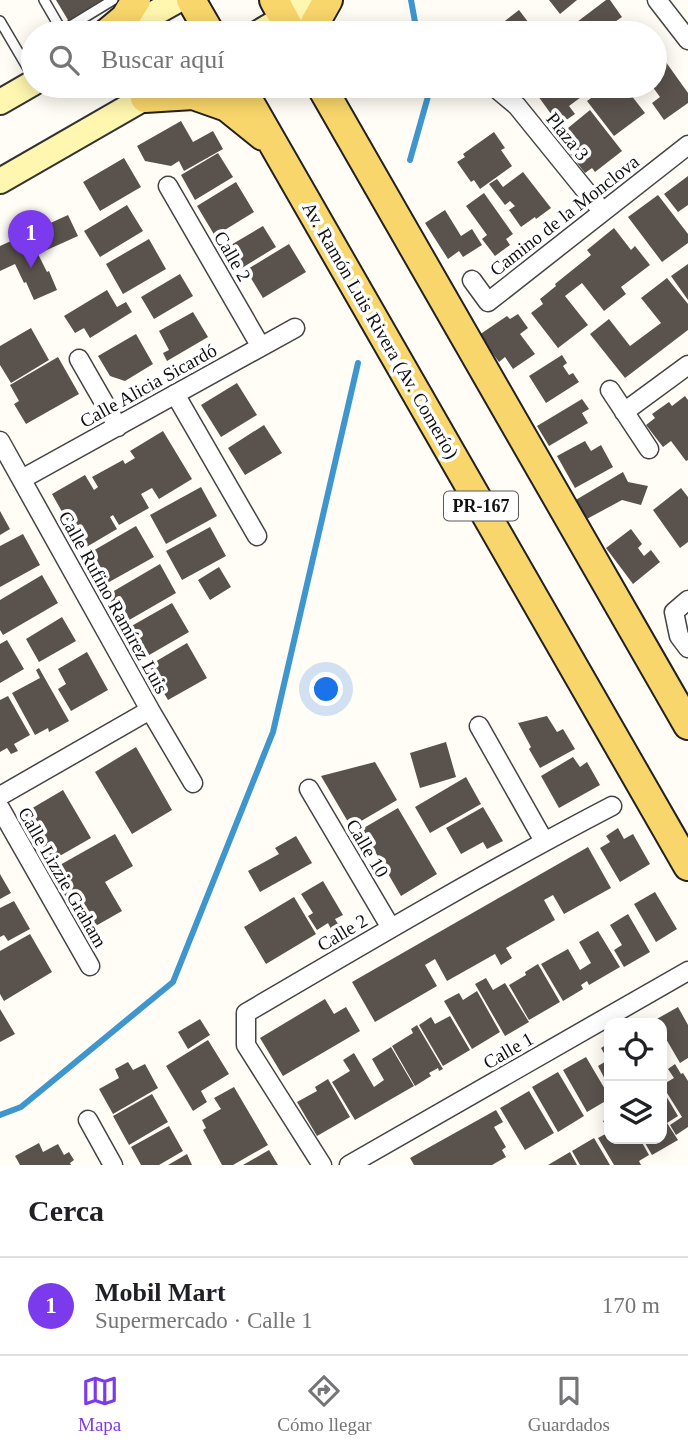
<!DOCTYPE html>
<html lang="es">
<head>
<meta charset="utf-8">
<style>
	body { margin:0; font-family:Georgia,serif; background:#f2f2f2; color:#202124 }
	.controls { position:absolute; right:21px; bottom:21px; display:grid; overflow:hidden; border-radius:14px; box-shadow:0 4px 18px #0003 }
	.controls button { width:63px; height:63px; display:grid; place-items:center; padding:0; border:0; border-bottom:2px solid #e0e0e0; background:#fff; color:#202124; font:35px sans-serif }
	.you { position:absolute; left:327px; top:690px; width:24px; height:24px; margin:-18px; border:5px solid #fff; border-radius:50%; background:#1a73e8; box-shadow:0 0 0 10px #1a73e833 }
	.badge { display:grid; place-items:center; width:46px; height:46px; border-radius:50%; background:#7c3aed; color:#fff; font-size:23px; font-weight:700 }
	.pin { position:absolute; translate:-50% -58px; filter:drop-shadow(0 2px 4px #0008) }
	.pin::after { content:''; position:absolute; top:37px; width:24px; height:21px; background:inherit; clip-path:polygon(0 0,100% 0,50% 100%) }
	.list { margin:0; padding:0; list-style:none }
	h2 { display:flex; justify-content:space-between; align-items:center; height:91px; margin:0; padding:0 28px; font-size:30px }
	h2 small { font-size:23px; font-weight:400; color:#757577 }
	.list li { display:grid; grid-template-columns:46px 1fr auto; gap:21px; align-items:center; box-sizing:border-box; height:98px; padding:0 28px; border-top:2px solid #e0e0e0 }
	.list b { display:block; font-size:26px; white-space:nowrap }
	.list p { margin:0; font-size:23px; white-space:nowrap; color:#757577 }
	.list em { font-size:23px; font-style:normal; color:#757577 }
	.icon { flex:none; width:38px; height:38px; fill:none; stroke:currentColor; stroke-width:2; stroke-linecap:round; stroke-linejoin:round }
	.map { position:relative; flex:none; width:688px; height:1165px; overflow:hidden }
	.search { position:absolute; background:#fff; box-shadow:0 4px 18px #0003; left:21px; right:21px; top:21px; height:77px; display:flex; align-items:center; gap:18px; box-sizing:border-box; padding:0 24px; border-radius:38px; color:#757577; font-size:26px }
	.sheet { height:189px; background:#fff }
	nav { display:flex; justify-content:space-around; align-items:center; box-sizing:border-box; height:98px; border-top:2px solid #e0e0e0; background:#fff; font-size:19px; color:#757577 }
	nav a { display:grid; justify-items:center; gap:4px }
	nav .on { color:#7c3aed }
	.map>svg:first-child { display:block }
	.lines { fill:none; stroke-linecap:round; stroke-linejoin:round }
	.stream { stroke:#3f96cf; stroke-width:6 }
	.building { fill:#5a524d }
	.lane-casing { stroke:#444; stroke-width:12 }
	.street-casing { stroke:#444; stroke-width:21 }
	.secondary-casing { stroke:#333; stroke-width:28 }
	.primary-casing { stroke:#222; stroke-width:32 }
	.lane { stroke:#fff; stroke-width:9 }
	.street { stroke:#fff; stroke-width:18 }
	.secondary { stroke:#fff6b0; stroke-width:24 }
	.primary { stroke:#f9d66b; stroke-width:28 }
	.labels { text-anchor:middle; stroke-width:7; stroke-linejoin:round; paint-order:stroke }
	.shield { fill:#fff; stroke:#585858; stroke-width:2 }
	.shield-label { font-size:18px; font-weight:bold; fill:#111 }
	.street-label { font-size:19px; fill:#111; stroke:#fff }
</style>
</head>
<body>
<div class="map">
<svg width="688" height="1165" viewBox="0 0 688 1165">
	<rect width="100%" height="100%" fill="#fffdf5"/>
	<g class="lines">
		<path class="stream" d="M 411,0 L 417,33
			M 410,160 L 429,93 L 428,86
			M 0,1115 L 21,1107 L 173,982 L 273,732 L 358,363"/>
	</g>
	<path class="building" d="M 56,0 L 102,0 L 104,5 L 71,25 Z
		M 549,0 L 577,0 L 560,14 Z
		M 606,0 L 610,0 L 622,17 L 599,33 L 573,33 L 569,28 Z
		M 519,10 L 535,31 L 533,33 L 494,33 L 492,31 Z
		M 629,22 L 637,33 L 614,33 Z
		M 663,58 L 688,93 L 688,103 L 664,120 L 652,103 L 660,97 L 652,86 L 655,86 L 655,64 Z
		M 539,86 L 596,86 L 569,106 L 575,114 L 559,125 L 538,96 L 544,92 Z
		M 608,86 L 624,86 L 645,113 L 614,136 L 587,101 Z
		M 590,110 L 622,151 L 595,172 L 592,168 L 585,173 L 557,137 Z
		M 181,121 L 193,142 L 213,131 L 223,149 L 184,171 L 179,161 L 171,166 L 145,161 L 137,146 Z
		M 494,132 L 505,148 L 501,150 L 512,166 L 480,189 L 474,180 L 471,182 L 457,162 L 465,157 L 463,154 Z
		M 218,153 L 233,177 L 195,200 L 181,175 Z
		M 124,158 L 141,187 L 100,211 L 83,182 Z
		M 523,172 L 551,208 L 536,219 L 535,217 L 521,227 L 509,210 L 515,206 L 510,201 L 505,205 L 489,184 L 497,179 L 503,187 Z
		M 688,176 L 688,205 L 678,212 L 664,194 Z
		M 236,182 L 254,212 L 215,236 L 197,206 Z
		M 484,193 L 513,234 L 506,239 L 510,245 L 495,256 L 482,239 L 487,235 L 466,206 Z
		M 658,195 L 688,234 L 688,243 L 662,262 L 628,217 Z
		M 127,205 L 143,231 L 100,257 L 84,231 Z
		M 445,210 L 461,236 L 472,229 L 482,245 L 463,257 L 459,251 L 448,259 L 425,223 Z
		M 68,215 L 78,236 L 38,254 L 47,272 L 49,271 L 57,290 L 34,300 L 26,282 L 24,283 L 15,264 L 0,271 L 0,246 Z
		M 263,226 L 276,247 L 237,271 L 224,249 Z
		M 614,228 L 631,250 L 635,246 L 650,265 L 621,287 L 626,294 L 604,311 L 582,283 L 565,296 L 588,325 L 558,348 L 531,313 L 543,304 L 540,299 L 556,286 L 555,284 L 591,255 L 587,250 Z
		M 149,239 L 166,269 L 123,294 L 106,264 Z
		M 289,244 L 306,272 L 263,298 L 246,270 Z
		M 688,264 L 688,300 L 671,276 Z
		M 180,274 L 193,296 L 154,319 L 141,297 Z
		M 667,278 L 688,304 L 688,330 L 625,378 L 590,334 L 609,319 L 630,346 L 661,323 L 641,298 Z
		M 107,290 L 117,307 L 126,302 L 132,312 L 90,338 L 84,328 L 75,333 L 64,316 Z
		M 193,312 L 208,337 L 167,361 L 163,353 L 169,350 L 159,331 Z
		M 518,314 L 528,328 L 520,334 L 535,354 L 513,369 L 505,357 L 499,362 L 479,335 L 507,316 L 510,319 Z
		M 31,328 L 49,360 L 11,383 L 0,365 L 0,346 Z
		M 136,334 L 153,364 L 125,381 L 110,376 L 98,356 Z
		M 562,355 L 567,363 L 563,366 L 569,375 L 573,373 L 579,382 L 546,403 L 529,376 Z
		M 58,357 L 79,394 L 26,424 L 14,404 L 19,401 L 10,385 Z
		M 237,383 L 257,415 L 221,437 L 201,405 Z
		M 685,396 L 688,400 L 688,460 L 686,461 L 671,441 L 663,447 L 646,425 L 655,418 L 652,414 L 669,402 L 672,406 Z
		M 582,399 L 589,409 L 582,413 L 588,423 L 549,446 L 537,426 Z
		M 264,425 L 282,453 L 245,475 L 228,448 Z
		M 163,431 L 192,479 L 159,499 L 152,488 L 141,494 L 149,508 L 119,525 L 113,515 L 110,517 L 117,529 L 83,549 L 52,494 L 85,475 L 94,490 L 98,487 L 92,477 L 123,460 L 125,464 L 135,458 L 130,451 Z
		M 585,441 L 591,451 L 601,445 L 613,467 L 575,488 L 557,456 Z
		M 623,472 L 628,482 L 648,486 L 641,505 L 622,500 L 585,520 L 574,501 Z
		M 201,487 L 217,516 L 166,544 L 150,515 Z
		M 681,488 L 688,497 L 688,542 L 680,548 L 653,510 Z
		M 0,511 L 10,529 L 0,535 Z
		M 136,526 L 154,557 L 102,586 L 84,556 Z
		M 210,527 L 226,556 L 182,580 L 166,551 Z
		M 631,529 L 642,544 L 638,548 L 644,556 L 651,550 L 660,562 L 633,584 L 606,548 Z
		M 23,534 L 40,565 L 0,587 L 0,546 Z
		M 160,564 L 176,593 L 124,623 L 107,595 Z
		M 219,567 L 231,587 L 210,600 L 198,580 Z
		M 42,575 L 58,603 L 3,635 L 0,630 L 0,600 Z
		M 172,603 L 189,632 L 144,658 L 128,628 Z
		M 62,617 L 76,641 L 39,662 L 26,639 Z
		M 7,640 L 24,669 L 0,683 L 0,644 Z
		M 187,643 L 207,678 L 168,700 L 148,666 Z
		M 87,652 L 108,690 L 71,711 L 58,689 L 66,684 L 58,669 Z
		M 39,668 L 69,721 L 49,732 L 48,728 L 35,735 L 12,693 L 40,678 L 36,670 Z
		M 8,696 L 30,735 L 14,744 L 18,751 L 11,754 L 7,748 L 0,752 L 0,700 Z
		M 547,716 L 557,732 L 563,729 L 575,749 L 540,768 L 529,749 L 531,747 L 518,723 Z
		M 446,742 L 456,777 L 420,788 L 410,753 Z
		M 136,747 L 172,810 L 132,834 L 95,772 Z
		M 573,757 L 580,767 L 587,762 L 600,785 L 559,808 L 541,776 Z
		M 375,762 L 397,800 L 351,827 L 321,776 Z
		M 466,777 L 481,804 L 430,833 L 415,807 Z
		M 63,790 L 91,838 L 51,861 L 24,813 Z
		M 483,807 L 503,841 L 487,849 L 483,842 L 461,854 L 446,828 Z
		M 398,808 L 437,874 L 401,896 L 362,829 Z
		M 618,828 L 624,839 L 633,834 L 650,864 L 620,882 L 600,848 L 610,842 L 606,836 Z
		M 115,834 L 133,866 L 105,882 L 122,911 L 85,932 L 51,870 Z
		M 296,836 L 312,863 L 260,892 L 248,871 L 279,854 L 275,848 Z
		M 588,847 L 611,888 L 564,914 L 553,895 L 544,900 L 555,920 L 506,948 L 512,958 L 501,965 L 495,954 L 447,981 L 435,959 L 425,965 L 437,986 L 375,1022 L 352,982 Z
		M 0,874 L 11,893 L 0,899 Z
		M 323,881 L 343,915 L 335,919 L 340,927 L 332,931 L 328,923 L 317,930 L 308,916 L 313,913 L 301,894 Z
		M 655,892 L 677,929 L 656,942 L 634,904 Z
		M 294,897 L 316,934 L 266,964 L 244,927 Z
		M 14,901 L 30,929 L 8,941 L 4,935 L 0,937 L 0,908 Z
		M 628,914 L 650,952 L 624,967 L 614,950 L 622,945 L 610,925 Z
		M 598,931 L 620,967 L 589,985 L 587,981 L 581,985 L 583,989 L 563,1001 L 541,964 L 568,949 L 580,970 L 591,963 L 579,942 Z
		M 30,934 L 52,972 L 4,1001 L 0,994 L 0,951 Z
		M 538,964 L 560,1002 L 529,1020 L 509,985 L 526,975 L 525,972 Z
		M 486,978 L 493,990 L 505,983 L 529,1022 L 505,1036 L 475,984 Z
		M 477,991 L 500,1032 L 472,1049 L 444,1001 L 459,993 L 463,1000 Z
		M 325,999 L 334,1014 L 346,1007 L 360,1031 L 283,1076 L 260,1038 Z
		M 678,1007 L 688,1025 L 688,1058 L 680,1063 L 662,1032 L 662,1023 L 657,1023 L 655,1020 Z
		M 0,1009 L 15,1034 L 0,1042 Z
		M 450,1016 L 470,1050 L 443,1066 L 419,1025 L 431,1017 L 435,1024 Z
		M 200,1019 L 210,1035 L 188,1049 L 178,1032 Z
		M 417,1025 L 443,1069 L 439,1071 L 438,1068 L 429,1073 L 431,1076 L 415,1086 L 392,1046 L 413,1033 L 411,1029 Z
		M 208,1040 L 229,1074 L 201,1091 L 207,1102 L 193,1111 L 166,1066 Z
		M 609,1043 L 609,1087 L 598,1066 L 608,1060 L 601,1048 Z
		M 391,1047 L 414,1086 L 355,1120 L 332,1082 L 350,1071 L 343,1060 L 354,1053 L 374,1087 L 384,1080 L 372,1059 Z
		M 586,1057 L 609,1096 L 609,1099 L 587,1112 L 563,1070 Z
		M 128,1062 L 133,1070 L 145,1064 L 158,1088 L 113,1114 L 99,1089 L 119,1078 L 115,1069 Z
		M 675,1064 L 681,1074 L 683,1073 L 688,1081 L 688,1127 L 676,1135 L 670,1125 L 682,1117 L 662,1085 L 674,1078 L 668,1069 Z
		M 558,1072 L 584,1116 L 558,1132 L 532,1087 Z
		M 328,1079 L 350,1117 L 317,1136 L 297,1102 L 317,1091 L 315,1087 Z
		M 234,1087 L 268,1145 L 233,1165 L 222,1165 L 203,1130 L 206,1128 L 202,1120 L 221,1109 L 214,1098 Z
		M 662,1089 L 678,1116 L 667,1123 L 678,1140 L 652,1155 L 645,1143 L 652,1139 L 662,1139 Z
		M 529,1091 L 554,1133 L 525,1150 L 500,1108 Z
		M 152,1094 L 168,1122 L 129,1145 L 113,1116 Z
		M 496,1110 L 503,1122 L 494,1127 L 506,1147 L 502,1150 L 506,1157 L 492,1165 L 414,1165 L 410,1158 Z
		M 609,1117 L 609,1139 L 640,1139 L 649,1155 L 639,1161 L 641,1165 L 614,1165 L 598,1138 L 609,1132 L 603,1121 Z
		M 169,1126 L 183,1151 L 159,1165 L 141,1165 L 131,1147 Z
		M 594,1138 L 610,1165 L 580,1165 L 572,1151 Z
		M 39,1143 L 43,1152 L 58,1144 L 64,1155 L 69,1152 L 74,1160 L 70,1163 L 71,1165 L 20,1165 L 15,1156 Z
		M 269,1150 L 278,1165 L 243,1165 Z
		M 570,1152 L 577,1165 L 548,1165 Z
		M 187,1154 L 192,1165 L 168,1165 Z"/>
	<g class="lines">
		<defs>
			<path id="lane" d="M 44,0 L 62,31 L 113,0
				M 0,21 L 33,77"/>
			<path id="street" d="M 657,0 L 688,40
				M 498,90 L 517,106 L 602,211
				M 168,186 L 261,347
				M 472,280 L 488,302 L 688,145
				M 79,359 L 118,427
				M 610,390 L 649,449
				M 175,394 L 257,536
				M 624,412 L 688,365
				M 0,441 L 150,710 L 193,783
				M 22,479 L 295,328
				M 688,600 L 674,612 L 679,636 L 688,648
				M 479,726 L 544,841
				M 309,789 L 391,928
				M 0,796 L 150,710
				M 0,808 L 90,966
				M 88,1120 L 113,1165
				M 322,1165 L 246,1045 L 246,1013 C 367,942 487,871 612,806
				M 349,1165 L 688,971"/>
			<path id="secondary" d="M 119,33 L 178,0
				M 258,33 L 314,0
				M 0,102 L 33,83
				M 0,181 L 160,89"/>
			<path id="primary" d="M 191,0 L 210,33
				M 274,0 L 292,33
				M 107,33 L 125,18 L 136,0
				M 315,33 L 315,23 L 328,0
				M 240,86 L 688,866
				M 321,86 L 688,725
				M 145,98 L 193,95 L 227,107 L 263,136"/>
		</defs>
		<use href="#lane" class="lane-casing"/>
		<use href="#street" class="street-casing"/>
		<use href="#secondary" class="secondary-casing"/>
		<use href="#primary" class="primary-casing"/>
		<use href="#lane" class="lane"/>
		<use href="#street" class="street"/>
		<use href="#secondary" class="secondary"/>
		<use href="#primary" class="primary"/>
	</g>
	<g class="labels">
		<rect class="shield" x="444" y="491.5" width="74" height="29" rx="5"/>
		<g class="shield-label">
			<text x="481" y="512">PR-167</text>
		</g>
		<g class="street-label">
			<text transform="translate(568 136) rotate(51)" y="7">Plaza 3</text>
			<text transform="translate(564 215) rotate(-38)" y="7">Camino de la Monclova</text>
			<text transform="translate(233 256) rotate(60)" y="7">Calle 2</text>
			<text transform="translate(381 330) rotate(60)" y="7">Av. Ramón Luis Rivera (Av. Comerío)</text>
			<text transform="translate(148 385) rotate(-29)" y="7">Calle Alicia Sicardó</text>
			<text transform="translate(114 602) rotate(61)" y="7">Calle Rufino Ramírez Luis</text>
			<text transform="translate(368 848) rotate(59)" y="7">Calle 10</text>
			<text transform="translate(63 877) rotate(60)" y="7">Calle Lizzie Graham</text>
			<text transform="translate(342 932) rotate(-31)" y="7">Calle 2</text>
			<text transform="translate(508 1050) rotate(-30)" y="7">Calle 1</text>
		</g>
	</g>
</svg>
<div class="controls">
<button><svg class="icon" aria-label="locate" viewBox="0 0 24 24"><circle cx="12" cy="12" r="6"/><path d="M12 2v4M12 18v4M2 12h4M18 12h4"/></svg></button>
<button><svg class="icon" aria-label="layers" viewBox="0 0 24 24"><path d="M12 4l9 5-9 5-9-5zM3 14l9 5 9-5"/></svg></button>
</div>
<div class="you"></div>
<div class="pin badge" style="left:31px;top:268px">1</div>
<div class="search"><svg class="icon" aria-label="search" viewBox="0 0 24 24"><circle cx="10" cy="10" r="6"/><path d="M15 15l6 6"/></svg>Buscar aquí</div>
</div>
<section class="sheet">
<h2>Cerca<small></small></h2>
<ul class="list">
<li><span class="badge">1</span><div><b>Mobil Mart</b><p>Supermercado · Calle 1</p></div><em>170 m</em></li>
</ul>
</section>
<nav>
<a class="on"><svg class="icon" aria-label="map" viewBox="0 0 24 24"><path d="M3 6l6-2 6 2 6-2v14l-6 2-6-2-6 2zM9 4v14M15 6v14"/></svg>Mapa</a>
<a><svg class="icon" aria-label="directions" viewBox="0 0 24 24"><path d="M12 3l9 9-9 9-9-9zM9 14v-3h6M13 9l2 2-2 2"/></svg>Cómo llegar</a>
<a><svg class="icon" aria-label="saved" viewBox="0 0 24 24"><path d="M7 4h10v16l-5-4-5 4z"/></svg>Guardados</a>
</nav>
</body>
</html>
